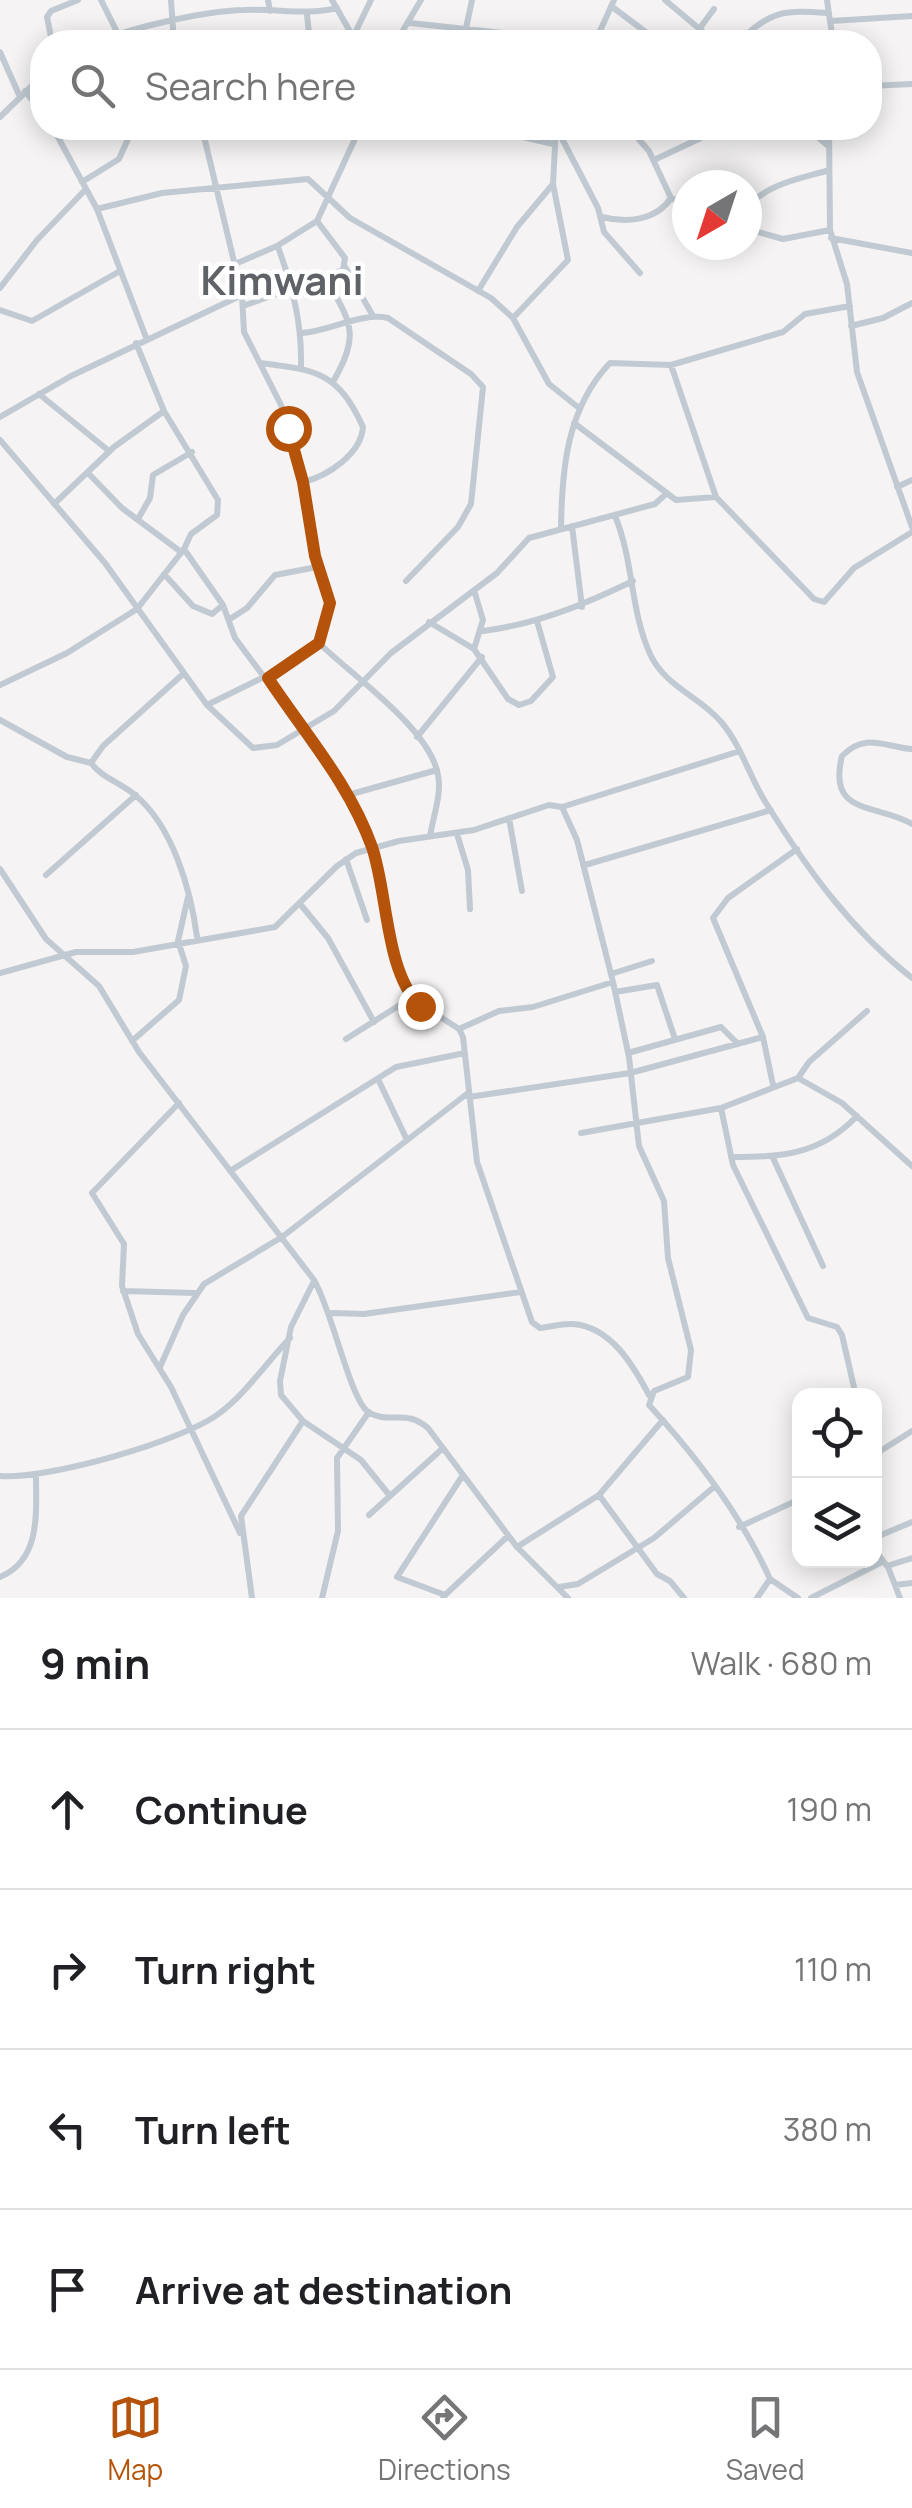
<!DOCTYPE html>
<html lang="en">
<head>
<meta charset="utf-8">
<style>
	body { margin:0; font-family:Manrope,sans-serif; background:#f6f6f6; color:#202124 }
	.controls { position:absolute; right:30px; bottom:30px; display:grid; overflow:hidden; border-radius:20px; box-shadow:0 5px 25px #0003 }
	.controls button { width:90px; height:90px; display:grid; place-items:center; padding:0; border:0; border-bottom:2px solid #e0e0e0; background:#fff; color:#202124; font:50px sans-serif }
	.compass { position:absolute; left:672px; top:170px; width:90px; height:90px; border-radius:50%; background:#fff; box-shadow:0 5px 25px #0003; rotate:219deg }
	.stop { position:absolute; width:30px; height:30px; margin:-22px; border:8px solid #b45309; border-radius:50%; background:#fff }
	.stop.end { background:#b45309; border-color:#fff; box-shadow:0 2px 10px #0008 }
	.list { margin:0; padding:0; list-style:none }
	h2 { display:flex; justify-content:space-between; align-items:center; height:130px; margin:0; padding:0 40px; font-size:42px }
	h2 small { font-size:32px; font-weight:400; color:#757577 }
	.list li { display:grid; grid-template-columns:65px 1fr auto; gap:30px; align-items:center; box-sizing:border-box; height:160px; padding:0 40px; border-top:2px solid #e0e0e0 }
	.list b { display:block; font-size:38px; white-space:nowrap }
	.list em { font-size:32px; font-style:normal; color:#757577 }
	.icon { flex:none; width:55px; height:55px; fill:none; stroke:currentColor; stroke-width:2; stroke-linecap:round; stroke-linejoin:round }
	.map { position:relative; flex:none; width:912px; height:1598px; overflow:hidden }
	.search { position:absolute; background:#fff; box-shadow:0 5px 25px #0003; left:30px; right:30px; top:30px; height:110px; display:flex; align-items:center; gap:25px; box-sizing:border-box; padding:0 35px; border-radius:40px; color:#757577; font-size:38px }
	.sheet { height:770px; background:#fff }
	nav { display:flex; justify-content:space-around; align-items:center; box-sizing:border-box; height:140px; border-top:2px solid #e0e0e0; background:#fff; font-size:28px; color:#757577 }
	nav a { display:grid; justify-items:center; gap:5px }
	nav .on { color:#b45309 }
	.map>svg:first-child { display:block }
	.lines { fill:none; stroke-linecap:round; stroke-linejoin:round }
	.minor { stroke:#c1cad2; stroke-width:6 }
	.route { stroke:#b45309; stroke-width:12 }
	.labels { text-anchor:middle; stroke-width:9; stroke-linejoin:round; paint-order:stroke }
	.quarter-label { font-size:40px; font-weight:bold; fill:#5f6368; stroke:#fff }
</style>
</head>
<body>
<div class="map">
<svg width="912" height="1598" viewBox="0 0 912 1598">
	<rect width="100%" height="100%" fill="#f5f3f3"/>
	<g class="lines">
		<path class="minor" d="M 101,0 L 118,34
			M 171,0 L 174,42
			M 268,0 L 270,11
			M 332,0 L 356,42
			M 665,0 L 715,42
			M 827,0 L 833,42
			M 611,6 L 659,42
			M 307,15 L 310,42
			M 831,21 L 912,16
			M 410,23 L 585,42
			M 466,28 L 472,0
			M 700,28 L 714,9
			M 353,37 L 371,0
			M 52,42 L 47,17 L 51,11 L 78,0
			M 98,42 C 133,27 205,11 244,10 C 277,8 304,16 337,8
			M 396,42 L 421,0
			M 595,42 L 614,0
			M 738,42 C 773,10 782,10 829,13
			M 0,52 L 20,97
			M 870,86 L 912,84
			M 25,91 L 42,112
			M 0,117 L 42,76
			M 53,128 L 97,209 L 147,340
			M 202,128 L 242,295 L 244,332 L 281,405 L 303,482 L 317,567 L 329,595 L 327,626 L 319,643 L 268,678
			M 483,128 L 553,144
			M 807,128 L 827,145
			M 829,128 L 830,230 L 847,284 L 857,372 L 912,527
			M 557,129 L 598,208 L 604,232 L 640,273
			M 654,160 L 722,128
			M 82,182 L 119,159 L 133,128
			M 671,198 L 687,205
			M 747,207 C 768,184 798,179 826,171
			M 97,209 L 162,193 L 308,179 L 350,218 L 491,298 L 513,318 L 549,384 L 579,408
			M 602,217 C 626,223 656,221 671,198 L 649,151 L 629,128
			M 747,229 L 783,239 L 830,230
			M 831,238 L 912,253
			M 278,247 C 293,288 302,323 301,367
			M 235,264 L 277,246 L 317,221 L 360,128
			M 345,267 L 373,316
			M 326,278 C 350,322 361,333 334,380
			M 0,288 L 37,240 L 86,189
			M 478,291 L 517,227 L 553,184
			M 243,306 L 343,270 L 345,258 L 317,221
			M 0,310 L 32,321 L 120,271
			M 513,318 L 568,260 L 553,184 L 556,128
			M 851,326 L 883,318 L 912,303
			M 302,333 C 330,331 361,312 388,318 L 471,374 L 483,387 L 471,504 L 458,527 L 406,581
			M 136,343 L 164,411 L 218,500 L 217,515 L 191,534 L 184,549 L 223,605 L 235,638 L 343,783 L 372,848 L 397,962 L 411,998 L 459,1029 L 463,1037 L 477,1162 L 532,1322 L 540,1328 C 551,1327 562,1323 573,1324 C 611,1327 633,1365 649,1395
			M 260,363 C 317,370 338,372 363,427 C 361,454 328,476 303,482
			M 671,365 L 716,497 L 814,599 L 824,602 L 854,568 L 912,532
			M 39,394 L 109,451
			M 0,417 L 71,376 L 242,295
			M 574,423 L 676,500 L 716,497
			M 0,440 L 105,563 L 207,705 L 253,748 L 277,745 L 334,711 L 391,653 L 497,573 L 529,538 L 655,504 L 667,493
			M 88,473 L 122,508 L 181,552
			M 897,487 L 912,480
			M 54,504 L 114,447 L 164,411
			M 615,516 C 634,561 630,612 651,656 C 667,688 701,697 722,723 C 742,747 750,778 766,803 C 807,869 851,930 912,978
			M 138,519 L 150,498 L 153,475 L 192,452
			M 572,526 L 582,607
			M 561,527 C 562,468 567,408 610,363 L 671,365 L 783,332 L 805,314 L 850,306
			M 164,574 L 193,606 L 212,614 L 223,605
			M 230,619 L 247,608 L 275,575 L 317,567
			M 429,622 L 474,649 L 508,699 L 519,705 L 531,701 L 553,677 L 537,621
			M 483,631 C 537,624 583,605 633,581
			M 319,643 C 351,675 430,728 438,775 C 442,794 433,817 430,836
			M 474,649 L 483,620 L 474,590
			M 183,674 L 103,746 L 91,763 C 101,777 121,783 135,795 C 173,826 191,891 197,937
			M 0,685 L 67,653 L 137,609 L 184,549
			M 207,705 L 266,676
			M 0,720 L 67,757 L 91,763
			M 417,737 L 482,657
			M 912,749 C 884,747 866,732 842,756 C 827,816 876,803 912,824
			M 348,795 L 437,770
			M 562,807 L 740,751
			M 509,818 L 522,891
			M 457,834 L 468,870 L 470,909
			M 346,859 L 367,920
			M 585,865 L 771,810
			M 0,869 L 46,939 L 99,986 L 139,1052 L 314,1280 C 332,1310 350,1399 368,1412 C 389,1425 405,1408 428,1428 L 517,1547 L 568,1598
			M 46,875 L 136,795
			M 301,905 L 328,938 L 374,1022
			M 0,973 L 76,952 L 133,952 L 275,927 L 337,866 L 356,853 L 399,841 L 474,830 L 549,805 L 562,807 L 577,840 L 613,982 L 629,1057 L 639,1146 L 664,1201 L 668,1258 L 691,1350 L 688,1377 L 654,1391 L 649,1405 C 695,1455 742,1517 770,1579 L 757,1598
			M 611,974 L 652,961
			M 615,992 L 657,985 L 675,1039
			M 459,1029 L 499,1011 L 533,1007 L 613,982
			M 346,1039 L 411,998
			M 132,1041 L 179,1000 L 186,966 L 178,941 L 188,897
			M 628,1053 L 721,1027 L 738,1044
			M 798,1078 L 809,1062 L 867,1011
			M 378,1079 L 407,1140
			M 773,1085 L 763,1037 L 713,918 L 728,898 L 797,849
			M 469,1097 L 630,1073 L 763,1037
			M 179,1103 L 92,1193 L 124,1244 L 122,1286 L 138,1334 L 171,1387 L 240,1533
			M 721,1108 L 733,1165 L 808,1318 L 837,1327 L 842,1335 L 856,1396
			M 581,1133 L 721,1108 L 798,1078 L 842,1103 L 912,1166
			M 731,1157 C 782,1157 820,1155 857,1116
			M 773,1158 L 823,1266
			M 230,1171 L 396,1067 L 465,1053
			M 314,1281 L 291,1327 L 280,1381 L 281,1395 L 303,1421 L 361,1460 L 390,1496
			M 123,1291 L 195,1293
			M 332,1313 L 364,1314 L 521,1292
			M 160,1367 L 183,1315 L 204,1284 L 282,1237 L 468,1093
			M 874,1455 L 912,1431
			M 0,1476 C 46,1480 185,1441 221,1412 C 247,1392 267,1362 290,1338
			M 599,1495 L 657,1574 L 670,1581 L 684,1598
			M 369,1515 L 442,1449
			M 739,1527 L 800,1499
			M 874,1538 L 912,1522
			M 517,1547 L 599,1495 L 663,1420
			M 874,1549 L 887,1566 L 912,1558
			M 888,1567 L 900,1598
			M 0,1577 C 41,1560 36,1514 36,1475
			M 770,1579 L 798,1598
			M 895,1585 L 912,1583
			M 559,1587 L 578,1584 L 654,1538 L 715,1486
			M 445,1595 L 397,1577 L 461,1478
			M 443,1597 L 508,1536
			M 252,1598 L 241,1516 L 303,1421
			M 322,1598 L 338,1531 L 337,1458 L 369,1412
			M 811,1598 L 882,1562"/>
	</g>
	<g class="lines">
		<path class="route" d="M 288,428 L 303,482 L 315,556 L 330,603 L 319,643 L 268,678 C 305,734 349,783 372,847 C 388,894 385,971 420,1006"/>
	</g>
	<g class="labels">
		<g class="quarter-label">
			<text x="282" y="295">Kimwani</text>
		</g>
	</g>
</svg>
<div class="controls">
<button><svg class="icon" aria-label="locate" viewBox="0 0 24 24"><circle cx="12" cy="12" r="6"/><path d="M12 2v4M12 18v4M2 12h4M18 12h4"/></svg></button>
<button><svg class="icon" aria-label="layers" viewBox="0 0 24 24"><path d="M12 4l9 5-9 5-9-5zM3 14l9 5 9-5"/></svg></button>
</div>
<svg class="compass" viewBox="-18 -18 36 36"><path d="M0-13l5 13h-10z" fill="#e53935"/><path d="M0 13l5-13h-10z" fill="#757577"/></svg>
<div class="stop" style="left:288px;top:428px"></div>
<div class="stop end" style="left:420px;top:1006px"></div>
<div class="search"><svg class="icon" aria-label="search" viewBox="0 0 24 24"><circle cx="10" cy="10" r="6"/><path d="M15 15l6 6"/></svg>Search here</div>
</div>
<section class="sheet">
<h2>9 min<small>Walk · 680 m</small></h2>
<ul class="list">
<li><svg class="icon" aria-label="ahead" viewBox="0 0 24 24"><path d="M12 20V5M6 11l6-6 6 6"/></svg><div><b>Continue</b></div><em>190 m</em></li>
<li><svg class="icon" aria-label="right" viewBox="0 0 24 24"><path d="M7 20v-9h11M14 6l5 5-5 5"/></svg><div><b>Turn right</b></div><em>110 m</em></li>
<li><svg class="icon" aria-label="left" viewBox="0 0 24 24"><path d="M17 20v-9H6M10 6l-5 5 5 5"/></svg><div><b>Turn left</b></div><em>380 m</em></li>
<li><svg class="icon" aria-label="arrive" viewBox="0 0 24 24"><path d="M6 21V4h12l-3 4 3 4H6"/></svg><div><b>Arrive at destination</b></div></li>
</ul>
</section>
<nav>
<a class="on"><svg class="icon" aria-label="map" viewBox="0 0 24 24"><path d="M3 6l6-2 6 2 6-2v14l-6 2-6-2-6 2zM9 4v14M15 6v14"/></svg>Map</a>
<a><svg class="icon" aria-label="directions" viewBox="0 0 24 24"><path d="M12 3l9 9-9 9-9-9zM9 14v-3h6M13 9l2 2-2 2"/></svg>Directions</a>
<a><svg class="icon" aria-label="saved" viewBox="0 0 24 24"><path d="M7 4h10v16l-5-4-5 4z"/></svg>Saved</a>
</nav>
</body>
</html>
